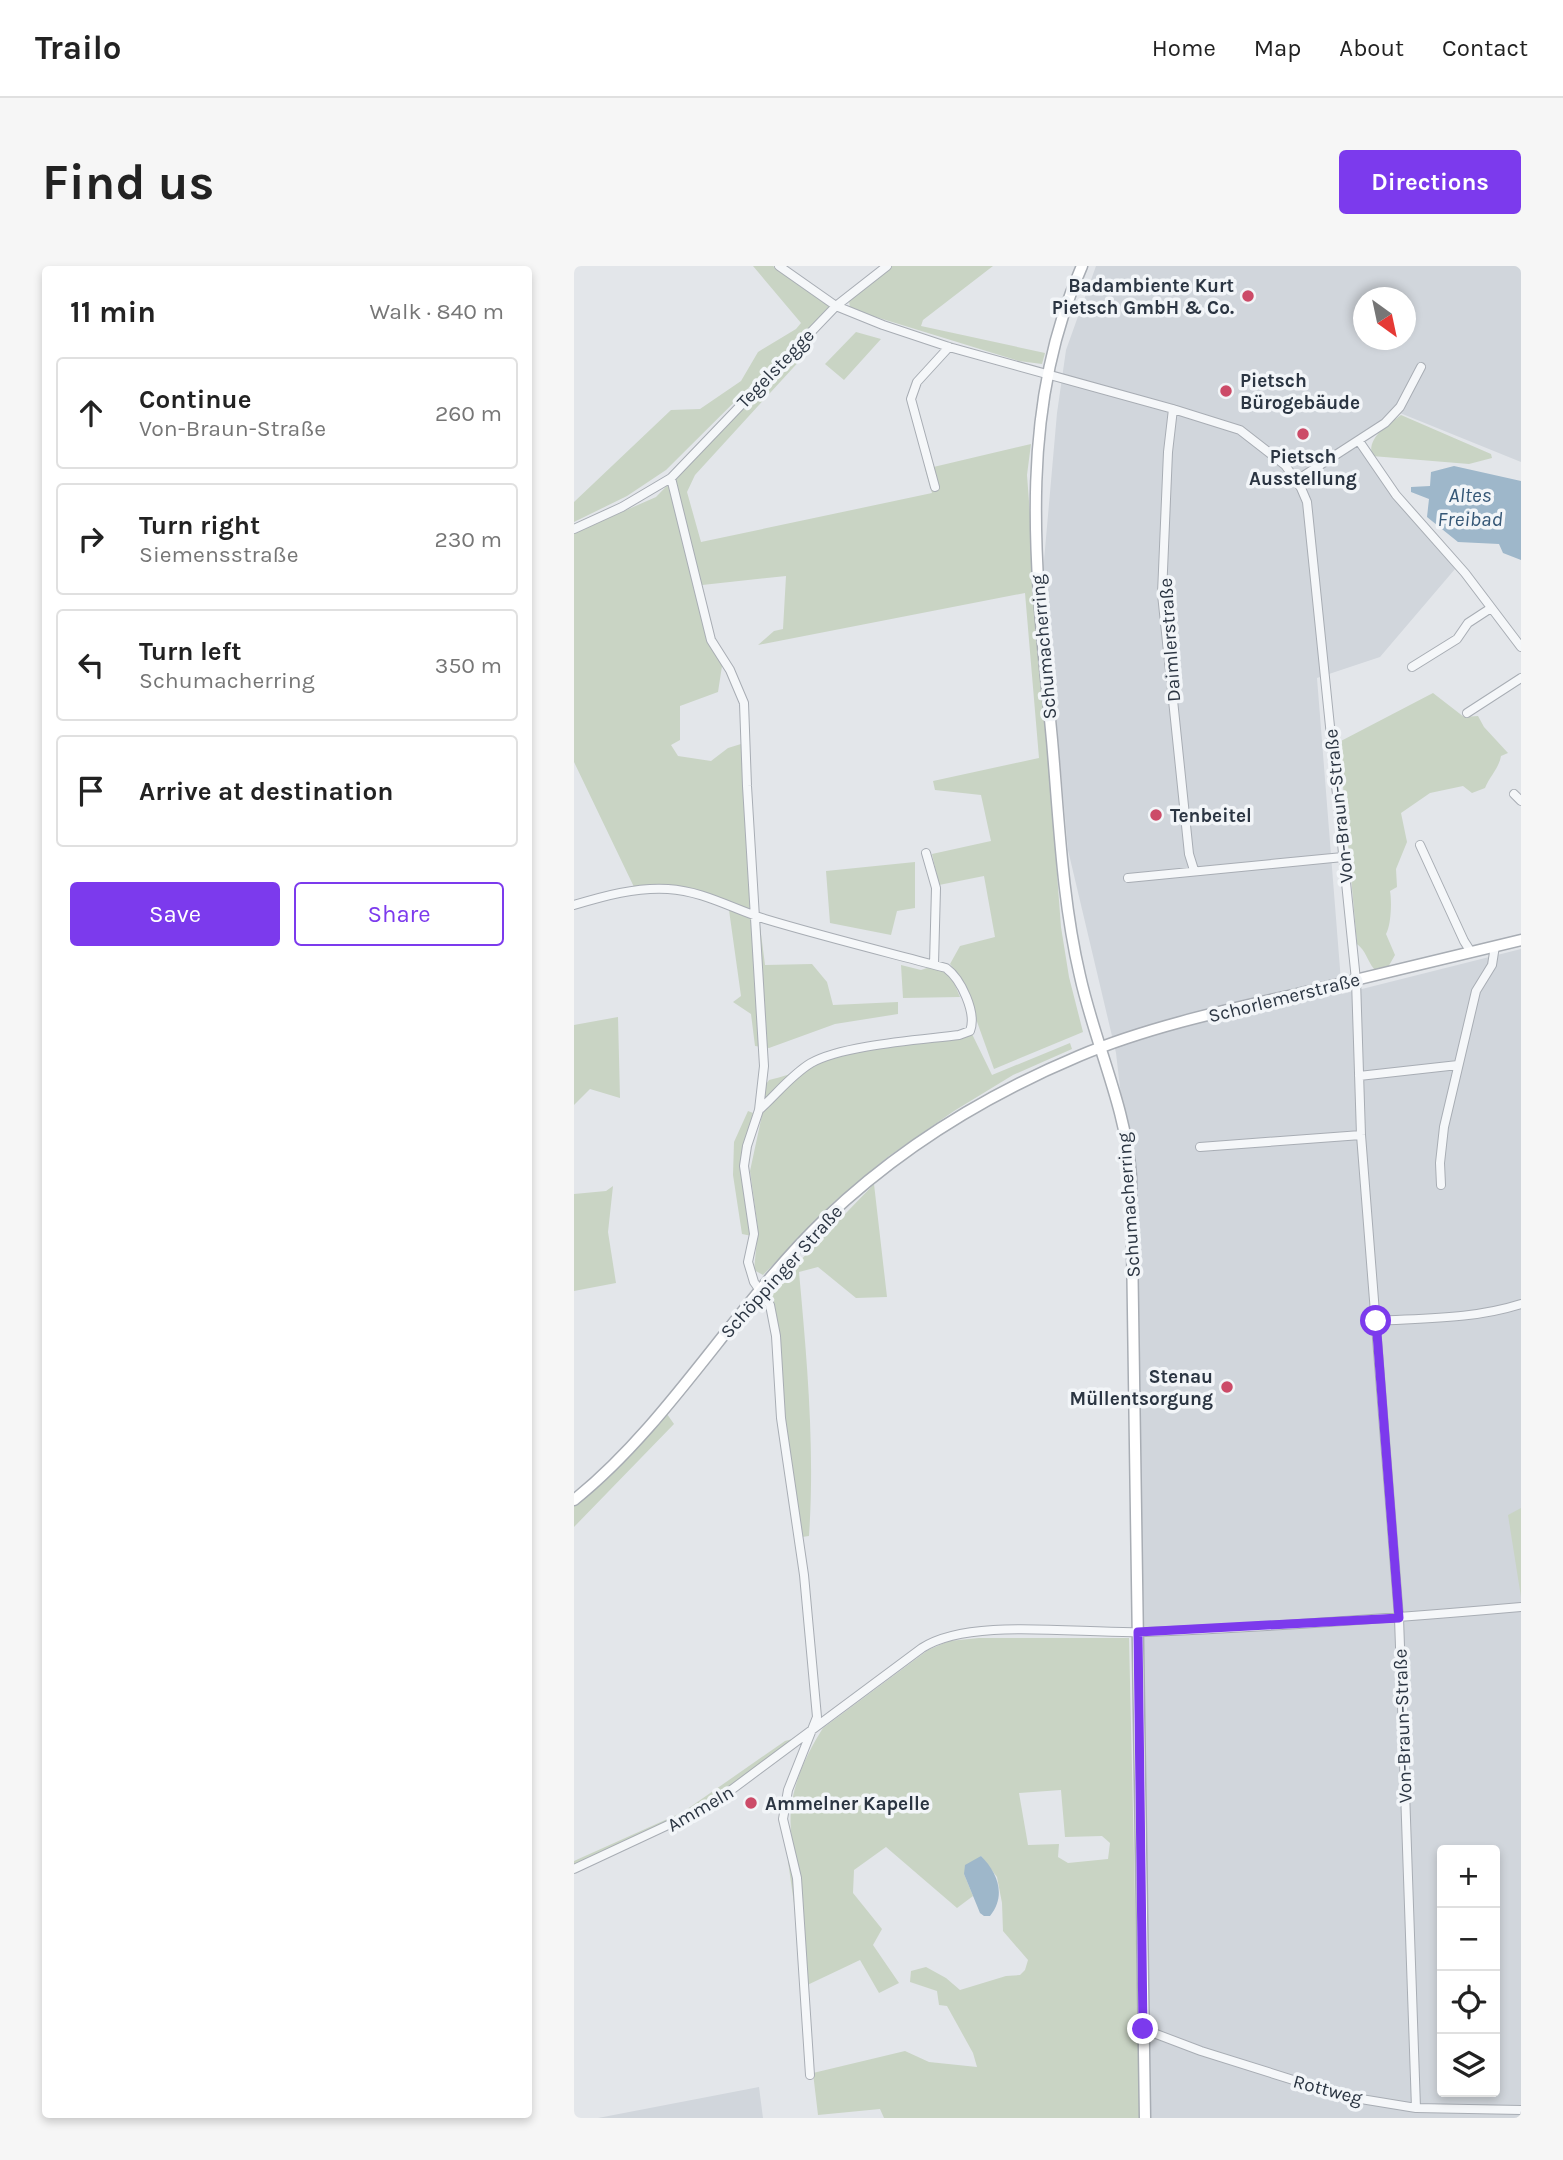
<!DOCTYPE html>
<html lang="en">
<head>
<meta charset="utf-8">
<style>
	body { margin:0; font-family:Karla,sans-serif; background:#f6f6f6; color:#222 }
	.controls { position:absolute; right:21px; bottom:21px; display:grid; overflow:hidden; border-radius:7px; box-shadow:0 4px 10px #0003 }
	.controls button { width:63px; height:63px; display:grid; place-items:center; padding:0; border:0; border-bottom:2px solid #e0e0e0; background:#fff; color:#222; font:35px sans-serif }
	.compass { position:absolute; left:779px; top:21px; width:63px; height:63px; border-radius:50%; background:#fff; box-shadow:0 4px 10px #0003; rotate:147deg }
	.stop { position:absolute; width:21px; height:21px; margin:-16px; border:5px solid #7c3aed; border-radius:50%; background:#fff }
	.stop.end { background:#7c3aed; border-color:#fff; box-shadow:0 2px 7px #0008 }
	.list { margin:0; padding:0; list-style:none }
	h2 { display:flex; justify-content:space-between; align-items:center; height:91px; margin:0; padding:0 28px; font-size:30px }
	h2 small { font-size:23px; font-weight:400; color:#767676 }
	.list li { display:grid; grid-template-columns:46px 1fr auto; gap:21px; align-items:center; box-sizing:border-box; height:112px; margin:0 14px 14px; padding:0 14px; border:2px solid #e0e0e0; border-radius:7px }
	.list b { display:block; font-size:26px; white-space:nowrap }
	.list p { margin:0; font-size:23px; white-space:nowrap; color:#767676 }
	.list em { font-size:23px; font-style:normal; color:#767676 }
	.actions { display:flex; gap:14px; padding:21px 28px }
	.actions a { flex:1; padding:16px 0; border:2px solid #7c3aed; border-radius:7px; text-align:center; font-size:24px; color:#7c3aed }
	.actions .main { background:#7c3aed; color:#fff }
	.icon { flex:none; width:38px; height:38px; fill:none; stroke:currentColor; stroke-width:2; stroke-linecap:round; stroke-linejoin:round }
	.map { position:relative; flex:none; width:947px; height:1852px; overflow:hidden; border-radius:7px }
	header { display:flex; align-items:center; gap:42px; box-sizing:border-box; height:98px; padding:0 35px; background:#fff; border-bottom:2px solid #e0e0e0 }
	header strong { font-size:33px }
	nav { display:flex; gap:38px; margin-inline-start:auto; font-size:24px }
	.intro { display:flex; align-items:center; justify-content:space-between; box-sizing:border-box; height:168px; padding:0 42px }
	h1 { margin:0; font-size:49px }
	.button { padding:18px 32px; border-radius:7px; background:#7c3aed; color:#fff; font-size:24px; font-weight:700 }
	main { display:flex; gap:42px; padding:0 42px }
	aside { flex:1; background:#fff; border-radius:7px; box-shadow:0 4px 10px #0003 }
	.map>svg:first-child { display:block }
	.built { fill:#d1d6dc; fill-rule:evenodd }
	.green { fill:#c9d4c4; fill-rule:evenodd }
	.water { fill:#9eb7ca }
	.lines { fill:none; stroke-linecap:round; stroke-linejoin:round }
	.minor-casing { stroke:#a8adb4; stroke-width:10 }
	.secondary-casing { stroke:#a8adb4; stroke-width:13 }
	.minor { stroke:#f5f7f9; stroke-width:8 }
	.secondary { stroke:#fff; stroke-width:10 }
	.route { stroke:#7c3aed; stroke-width:9 }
	.poi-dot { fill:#cc4b68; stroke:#f2f5f8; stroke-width:2.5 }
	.labels { text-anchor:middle; stroke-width:7; stroke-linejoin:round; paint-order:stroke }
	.poi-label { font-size:19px; font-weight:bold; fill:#2b3542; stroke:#f2f5f8; text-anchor:start }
	.street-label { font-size:19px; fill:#2b3542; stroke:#f2f5f8 }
	.water-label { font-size:21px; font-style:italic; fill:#355776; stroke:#f2f5f8 }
</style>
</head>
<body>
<header>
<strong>Trailo</strong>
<nav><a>Home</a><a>Map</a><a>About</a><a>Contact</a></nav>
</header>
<div class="intro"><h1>Find us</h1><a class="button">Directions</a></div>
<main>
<aside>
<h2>11 min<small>Walk · 840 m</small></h2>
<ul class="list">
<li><svg class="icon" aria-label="ahead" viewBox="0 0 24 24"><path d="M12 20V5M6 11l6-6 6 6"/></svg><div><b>Continue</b><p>Von-Braun-Straße</p></div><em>260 m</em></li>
<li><svg class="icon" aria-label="right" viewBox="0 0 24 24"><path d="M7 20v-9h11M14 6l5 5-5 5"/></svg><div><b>Turn right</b><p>Siemensstraße</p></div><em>230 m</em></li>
<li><svg class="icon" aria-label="left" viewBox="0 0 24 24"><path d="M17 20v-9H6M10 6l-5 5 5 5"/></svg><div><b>Turn left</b><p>Schumacherring</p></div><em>350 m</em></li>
<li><svg class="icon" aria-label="arrive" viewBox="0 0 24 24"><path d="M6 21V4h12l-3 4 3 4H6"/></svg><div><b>Arrive at destination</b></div></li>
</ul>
<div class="actions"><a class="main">Save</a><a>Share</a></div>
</aside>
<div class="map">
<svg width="947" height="1852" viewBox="0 0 947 1852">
	<rect width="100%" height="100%" fill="#e3e6ea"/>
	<path class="built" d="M 522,0 L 942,0 L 947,4 L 947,196 L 826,147 L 811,162 L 783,180 L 881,303 L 806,391 L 743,412 L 768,728 L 947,683 L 947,1852 L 565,1852 L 560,942 L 542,787 L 494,584 L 469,306 L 483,147 L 492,84 ZM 790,32 L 832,32 L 832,74 L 790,74 ZM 868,1584 L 921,1584 L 921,1826 L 868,1826 Z
		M 185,1821 L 189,1852 L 24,1852 Z"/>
	<path class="green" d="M 179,0 L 199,0 L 257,40 L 92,204 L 53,230 L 0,256 L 0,236 L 97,144 L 126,143 L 167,115 L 184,86 L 222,63 L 227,57 Z
		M 315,0 L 419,0 L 349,54 L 347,60 L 471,87 L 468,98 L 445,95 L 276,43 L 275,34 Z
		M 282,66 L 307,73 L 270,114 L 251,98 Z
		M 223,86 L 229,91 L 121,209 L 113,226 L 127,276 L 358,227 L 351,203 L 457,178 L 453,209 L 487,661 L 495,711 L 509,766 L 420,803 L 388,714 L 376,698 L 386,680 L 421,671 L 410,610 L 365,619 L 358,588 L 417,575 L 407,529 L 361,524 L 359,515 L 465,492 L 451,327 L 184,379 L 200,365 L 209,363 L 212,310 L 119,320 L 132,367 L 148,400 L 144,426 L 106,440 L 106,474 L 97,479 L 104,490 L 137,495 L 154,482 L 167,478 L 177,641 L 186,660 L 191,699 L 238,698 L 253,716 L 259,739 L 324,736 L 324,748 L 261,758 L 195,782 L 181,780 L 177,748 L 159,736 L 167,730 L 155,644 L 158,636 L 102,621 L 60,621 L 0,496 L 0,267 L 82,231 Z
		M 827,149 L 917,188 L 918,192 L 895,198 L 798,190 C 793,171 813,160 827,149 Z
		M 859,427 L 890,451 L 904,450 L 910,461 L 934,487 L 927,490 C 925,502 916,510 911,522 L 898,527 L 889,520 L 856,527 L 827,547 L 833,576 L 822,603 L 823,621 L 816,625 C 818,635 817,660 812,668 L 821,689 L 813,703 L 800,703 C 793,694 792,685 783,678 L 765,476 Z
		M 341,596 L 341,642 L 323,645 L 317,669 L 256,657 L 252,605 Z
		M 327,699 L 347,704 L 359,700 L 376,707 L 386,731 L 329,732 Z
		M 44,751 L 46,832 L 16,823 L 0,839 L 0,759 Z
		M 398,768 L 418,809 L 496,777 L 498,783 L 439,809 L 380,845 L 315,890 L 261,935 L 189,1009 L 180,1004 L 184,963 L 176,905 L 188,849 L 188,824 L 195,814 C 222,808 246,795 273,787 C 311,777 359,774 398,768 Z
		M 174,845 L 179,847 L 168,896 L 178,970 L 168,968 L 159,909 L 160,876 Z
		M 300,918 L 313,1031 L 282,1032 L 244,1001 L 225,1006 C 233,1094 241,1182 235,1270 L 221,1272 L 210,1201 L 203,1052 L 194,1028 Z
		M 39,920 L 34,966 L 42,1017 L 0,1025 L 0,928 L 32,925 Z
		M 93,1148 L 100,1158 L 0,1261 L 0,1240 L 35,1208 Z
		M 947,1242 L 947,1331 L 934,1249 Z
		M 405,1372 L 555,1372 L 566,1852 L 310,1852 L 306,1843 L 244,1849 L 239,1807 L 331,1785 L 355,1796 L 403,1801 L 399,1787 L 373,1740 L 365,1739 L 363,1725 L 336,1716 L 337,1705 L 352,1701 L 372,1712 L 386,1724 L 432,1710 L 446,1709 L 451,1704 L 454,1694 L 429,1665 L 428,1637 L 423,1611 L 407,1590 L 390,1608 L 399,1630 L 383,1642 L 312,1581 L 280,1604 L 279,1627 L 308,1663 L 299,1679 L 325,1717 L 305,1727 L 286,1694 L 227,1722 L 223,1659 L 214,1595 L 221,1586 C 208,1542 225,1500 249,1462 L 354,1384 L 375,1375 ZM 487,1524 L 491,1571 L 528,1570 L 536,1577 L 534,1593 L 494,1597 L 484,1591 L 485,1578 L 454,1579 L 445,1527 Z
		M 226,1471 L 175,1510 L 109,1552 L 0,1602 L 0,1595 L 109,1546 L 211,1475 Z"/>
	<path class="water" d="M 880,200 L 947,215 L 947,294 L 929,287 L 925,278 L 884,276 L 853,251 L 855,233 L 837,226 L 837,221 L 856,220 L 857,206 Z
		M 407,1590 C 423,1606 433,1629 416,1650 L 410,1650 L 406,1647 L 390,1608 L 391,1599 Z"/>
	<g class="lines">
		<defs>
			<path id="minor" d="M 205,0 L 262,40 L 309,59 L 375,81 L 599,143 L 666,164 L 711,199 L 727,222 L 733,236 L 782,714 L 787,869 L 825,1352 L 842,1842
				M 599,143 L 594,186 L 588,328 L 615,588 L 620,604
				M 785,175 L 822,229 L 891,307 L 947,381
				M 97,212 L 137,374 L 156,404 L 170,437 L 173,520 L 190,800 L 185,844 L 173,880 L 170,900 L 180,968 L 174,996 L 180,1016 L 196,1039 L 202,1070 L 207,1152 L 230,1309 L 243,1451 L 214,1524 L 209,1553 L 223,1612 L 236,1809
				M 723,214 L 811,157 L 826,141 L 847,101
				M 361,221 L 337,133 L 343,116 L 375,81
				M 0,263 L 48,241 L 97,212 L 262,40 L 313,0
				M 838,401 L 883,373 L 894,357 L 917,342
				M 893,447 L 947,412
				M 940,528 L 947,535
				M 846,579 L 890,675 L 897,686
				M 352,587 L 362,622 L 360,698
				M 554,612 L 769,591
				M 0,639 C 30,630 62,621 94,623 C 129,625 159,643 191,653 C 251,671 312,686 372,702 C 387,713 403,747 396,765 L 385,769 C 346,774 269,779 237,797 C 217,809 202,829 185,844
				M 785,810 L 884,799
				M 626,881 L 787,869
				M 867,919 L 866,897 L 870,861 L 902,725 L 918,699 L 921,680
				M 802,1055 C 851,1052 900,1053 947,1038
				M 0,1603 L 137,1539 L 348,1382 C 397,1350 511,1369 572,1366 C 697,1361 822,1352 947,1341
				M 569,1763 L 627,1785 L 732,1818 L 787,1833 L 842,1842 L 947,1844"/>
			<path id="secondary" d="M 508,0 C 440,151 463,315 478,474 C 485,553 488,634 506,710 C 521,778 552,841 557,910 L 571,1852
				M 0,1234 C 96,1157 162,1038 251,953 C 324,883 412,829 505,790 C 571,762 648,745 719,729 C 795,711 871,692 947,674"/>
		</defs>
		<use href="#minor" class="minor-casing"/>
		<use href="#secondary" class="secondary-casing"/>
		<use href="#minor" class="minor"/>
		<use href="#secondary" class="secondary"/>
	</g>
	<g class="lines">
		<path class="route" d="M 569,1763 L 564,1366 L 825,1352 L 802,1055"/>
	</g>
	<g class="poi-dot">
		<circle cx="674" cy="30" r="7"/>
		<circle cx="652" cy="125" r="7"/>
		<circle cx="729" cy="168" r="7"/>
		<circle cx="582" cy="549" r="7"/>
		<circle cx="653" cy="1121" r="7"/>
		<circle cx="177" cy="1537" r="7"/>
	</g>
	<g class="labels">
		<g class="poi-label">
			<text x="660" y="26" text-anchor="end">Badambiente Kurt<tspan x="660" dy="22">Pietsch GmbH &amp; Co.</tspan></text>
			<text x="666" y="121">Pietsch<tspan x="666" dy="22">Bürogebäude</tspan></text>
			<text x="729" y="197" text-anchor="middle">Pietsch<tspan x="729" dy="22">Ausstellung</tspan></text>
			<text x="596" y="556">Tenbeitel</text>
			<text x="639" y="1117" text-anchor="end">Stenau<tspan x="639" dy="22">Müllentsorgung</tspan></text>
			<text x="191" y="1544">Ammelner Kapelle</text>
		</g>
		<g class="street-label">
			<text transform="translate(201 102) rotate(-46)" y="7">Tegelstegge</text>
			<text transform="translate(595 374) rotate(-94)" y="7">Daimlerstraße</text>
			<text transform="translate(469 381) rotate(-95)" y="7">Schumacherring</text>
			<text transform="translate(764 540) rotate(-96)" y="7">Von-Braun-Straße</text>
			<text transform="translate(710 731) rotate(-14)" y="7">Schorlemerstraße</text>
			<text transform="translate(554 939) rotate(-94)" y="7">Schumacherring</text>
			<text transform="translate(207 1005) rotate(-48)" y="7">Schöppinger Straße</text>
			<text transform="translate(828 1460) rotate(-92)" y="7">Von-Braun-Straße</text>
			<text transform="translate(126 1542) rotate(-30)" y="7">Ammeln</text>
			<text transform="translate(754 1823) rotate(15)" y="7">Rottweg</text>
		</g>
		<g class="water-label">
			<text x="896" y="236">Altes<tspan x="896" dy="24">Freibad</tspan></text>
		</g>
	</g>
</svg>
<div class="controls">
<button>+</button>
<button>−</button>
<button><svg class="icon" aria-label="locate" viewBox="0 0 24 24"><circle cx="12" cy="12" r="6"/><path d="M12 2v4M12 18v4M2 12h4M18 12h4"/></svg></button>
<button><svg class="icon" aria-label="layers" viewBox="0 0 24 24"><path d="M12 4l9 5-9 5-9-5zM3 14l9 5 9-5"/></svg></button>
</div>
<svg class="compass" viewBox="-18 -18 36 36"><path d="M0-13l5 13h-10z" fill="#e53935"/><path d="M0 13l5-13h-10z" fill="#767676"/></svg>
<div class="stop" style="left:802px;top:1055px"></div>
<div class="stop end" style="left:569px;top:1763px"></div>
</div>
</main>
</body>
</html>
